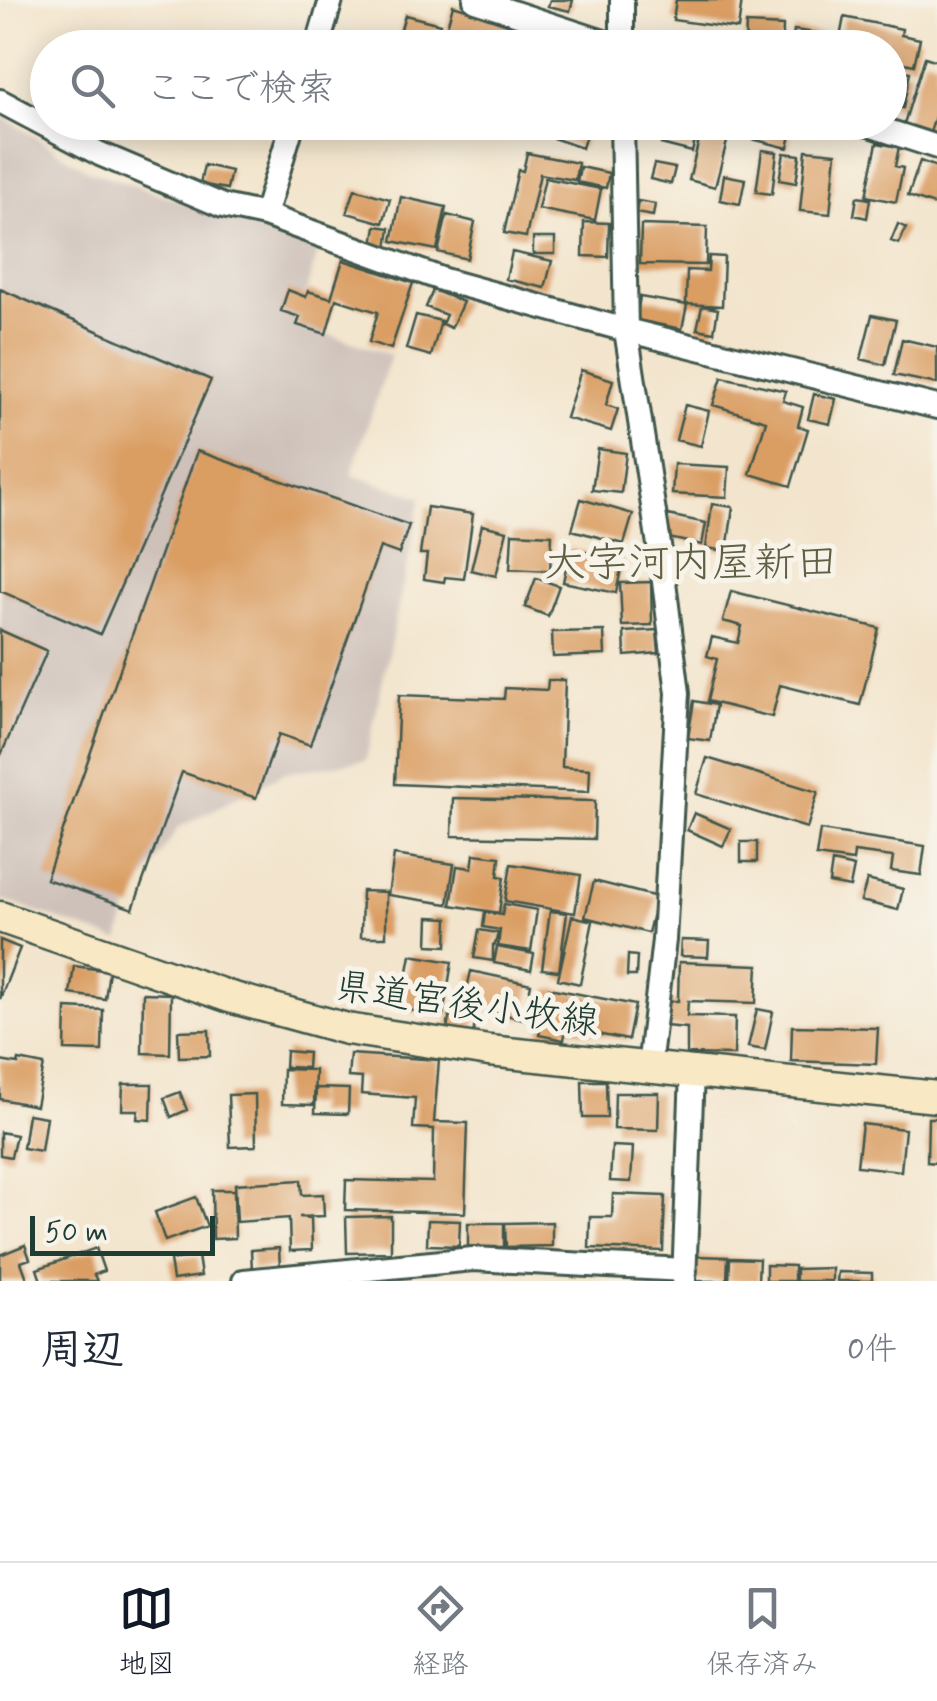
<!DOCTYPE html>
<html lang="ja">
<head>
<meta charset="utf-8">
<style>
	body { margin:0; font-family:Mynerve,"Klee One",sans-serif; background:#f6f6f7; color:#1f2937 }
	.scale { position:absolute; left:30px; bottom:25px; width:185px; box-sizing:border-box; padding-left:10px; border:5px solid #1f3d34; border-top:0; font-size:28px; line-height:35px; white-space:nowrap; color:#1f3d34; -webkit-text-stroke:8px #f7f3e8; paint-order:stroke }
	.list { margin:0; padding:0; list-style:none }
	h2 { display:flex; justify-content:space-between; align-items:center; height:130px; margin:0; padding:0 40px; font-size:42px }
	h2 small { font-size:32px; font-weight:400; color:#747a83 }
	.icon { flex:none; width:55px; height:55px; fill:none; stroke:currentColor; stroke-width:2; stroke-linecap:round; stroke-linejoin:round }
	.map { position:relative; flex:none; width:937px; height:1281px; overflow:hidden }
	.search { position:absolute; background:#fff; box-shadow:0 5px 25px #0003; left:30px; right:30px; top:30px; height:110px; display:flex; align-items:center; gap:25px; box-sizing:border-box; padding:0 35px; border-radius:55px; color:#747a83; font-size:38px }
	.sheet { height:280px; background:#fff }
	nav { display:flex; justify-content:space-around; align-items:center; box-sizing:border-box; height:140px; border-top:2px solid #e0e1e3; background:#fff; font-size:28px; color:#747a83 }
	nav a { display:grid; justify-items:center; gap:5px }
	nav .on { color:#111827 }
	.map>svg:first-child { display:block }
	.industrial { fill:#cec1ba }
	.building { fill:#da9e63 }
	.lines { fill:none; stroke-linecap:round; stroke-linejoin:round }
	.street-casing { stroke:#3f564b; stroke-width:28 }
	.secondary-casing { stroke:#3f564b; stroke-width:35 }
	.street { stroke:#fff; stroke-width:22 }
	.secondary { stroke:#f8e8c3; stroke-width:30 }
	.labels { text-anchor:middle; stroke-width:10; stroke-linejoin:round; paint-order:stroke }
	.street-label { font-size:38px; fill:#1f3d34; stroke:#f7f3e8 }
	.quarter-label { font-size:42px; fill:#605f44; stroke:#f7f3e8 }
</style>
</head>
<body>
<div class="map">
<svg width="937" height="1281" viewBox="0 0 937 1281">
	<rect width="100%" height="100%" fill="#f7f3e8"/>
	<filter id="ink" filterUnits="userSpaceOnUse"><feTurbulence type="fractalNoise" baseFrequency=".01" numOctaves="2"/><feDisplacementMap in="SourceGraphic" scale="20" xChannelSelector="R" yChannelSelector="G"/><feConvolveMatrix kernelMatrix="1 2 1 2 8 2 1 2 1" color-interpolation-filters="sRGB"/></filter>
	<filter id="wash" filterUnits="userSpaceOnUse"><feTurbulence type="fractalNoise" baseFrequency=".0048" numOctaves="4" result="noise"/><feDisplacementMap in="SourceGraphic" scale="40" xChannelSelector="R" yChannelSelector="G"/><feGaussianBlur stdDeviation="2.25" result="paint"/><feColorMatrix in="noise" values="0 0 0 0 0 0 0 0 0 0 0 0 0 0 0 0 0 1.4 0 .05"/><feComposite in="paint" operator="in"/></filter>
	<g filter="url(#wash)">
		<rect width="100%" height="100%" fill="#f3e5cd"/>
		<path class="industrial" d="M 0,115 L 87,170 L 320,246 L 296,324 L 391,355 L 351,475 L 421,497 L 366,760 L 284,773 L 178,828 L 129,904 L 119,941 L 0,899 Z"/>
		<g id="blocks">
			<path class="building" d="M 550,0 L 573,0 L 570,11 L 548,6 Z
				M 676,0 L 742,0 L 738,29 L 673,20 Z
				M 453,5 L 519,25 L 512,48 L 478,48 L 444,37 Z
				M 405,15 L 440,24 L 434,48 L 397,43 Z
				M 844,17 L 902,29 L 901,35 L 920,39 L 914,65 L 890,60 L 890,48 L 838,48 Z
				M 746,24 L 783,26 L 782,48 L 745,48 Z
				M 528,27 L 555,35 L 551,48 L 529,48 L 532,41 L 525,38 Z
				M 794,30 L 831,35 L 829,48 L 792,48 Z
				M 925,57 L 937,61 L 937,110 L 929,136 L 903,127 Z
				M 890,68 L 910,72 L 903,108 L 890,106 Z
				M 542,122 L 571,122 L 588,129 L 582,148 L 538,133 Z
				M 667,122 L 700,122 L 692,152 L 661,144 Z
				M 735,122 L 794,122 L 788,148 L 732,134 Z
				M 702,128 L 729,134 L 715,187 L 689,180 Z
				M 877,143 L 899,147 L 895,166 L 903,168 L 896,202 L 866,196 Z
				M 762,150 L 777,152 L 772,194 L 756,192 Z
				M 806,150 L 836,153 L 830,214 L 800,211 Z
				M 527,153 L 578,163 L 575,180 L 540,174 L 526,237 L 504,233 L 518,170 L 523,171 Z
				M 784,153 L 800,155 L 796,183 L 779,180 Z
				M 920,161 L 937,167 L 937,206 L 908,196 Z
				M 654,164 L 675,168 L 671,184 L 650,179 Z
				M 204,165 L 231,171 L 227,189 L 200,184 Z
				M 580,167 L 609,173 L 606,188 L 577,182 Z
				M 724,175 L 745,179 L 740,204 L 720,200 Z
				M 545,178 L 601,189 L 595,220 L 538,209 Z
				M 355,189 L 390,199 L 383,223 L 347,213 Z
				M 401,197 L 446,207 L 437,250 L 392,241 Z
				M 857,197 L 870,199 L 867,218 L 854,215 Z
				M 638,201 L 655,204 L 653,216 L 636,213 Z
				M 447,215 L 475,222 L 467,259 L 438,252 Z
				M 584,222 L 609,223 L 608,257 L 583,256 Z
				M 898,224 L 906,228 L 899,244 L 891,241 Z
				M 641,225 L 707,227 L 706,265 L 640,264 Z
				M 376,226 L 390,228 L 387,248 L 373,245 Z
				M 533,238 L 555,238 L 555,254 L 533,254 Z
				M 512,252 L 552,261 L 545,288 L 506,279 Z
				M 709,256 L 724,257 L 722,306 L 686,304 L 687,270 L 708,271 Z
				M 343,260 L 413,283 L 391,349 L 369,342 L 378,312 L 336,299 L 326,334 L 297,325 L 300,317 L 281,311 L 288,290 L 306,297 L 308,291 L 331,298 Z
				M 0,289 L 211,380 L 100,634 L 0,591 Z
				M 433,290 L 463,302 L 451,328 L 442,324 L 446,315 L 426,307 Z
				M 640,297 L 687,305 L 682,329 L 636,320 Z
				M 702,306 L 718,309 L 714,332 L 697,329 Z
				M 416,315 L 441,321 L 431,356 L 406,349 Z
				M 872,315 L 896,320 L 885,365 L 861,359 Z
				M 902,339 L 937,347 L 937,384 L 894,375 Z
				M 581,370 L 613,380 L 606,405 L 618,409 L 611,431 L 566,418 Z
				M 722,377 L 786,391 L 783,401 L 803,407 L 798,426 L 808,429 L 791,486 L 750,474 L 766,421 L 713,405 Z
				M 814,394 L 836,399 L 830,424 L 808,419 Z
				M 685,405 L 709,411 L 701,446 L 676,440 Z
				M 598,449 L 626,453 L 621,493 L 592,490 Z
				M 197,451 L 409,525 L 399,554 L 380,547 L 310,745 L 279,734 L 256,798 L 182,772 L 133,909 L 46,879 Z
				M 674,464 L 729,467 L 727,497 L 672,494 Z
				M 581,499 L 633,514 L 624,544 L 572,530 Z
				M 712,504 L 733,507 L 727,551 L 706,548 Z
				M 427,507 L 473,514 L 464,579 L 445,577 L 444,582 L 424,579 L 427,554 L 420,554 Z
				M 668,515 L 706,523 L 702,545 L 664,537 Z
				M 482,525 L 507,531 L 496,576 L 471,570 Z
				M 512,533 L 552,535 L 550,571 L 510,569 Z
				M 570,549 L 623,560 L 616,593 L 563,582 Z
				M 536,578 L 559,586 L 548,616 L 525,607 Z
				M 651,582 L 652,625 L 622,626 L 620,583 Z
				M 731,591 L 879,628 L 860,705 L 780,685 L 772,717 L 707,701 L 717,659 L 707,656 L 712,637 L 738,643 L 742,626 L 723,621 Z
				M 0,630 L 47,651 L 0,757 Z
				M 657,630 L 659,653 L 625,656 L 624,632 Z
				M 604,631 L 605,655 L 553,657 L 552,632 Z
				M 548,680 L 565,680 L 562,767 L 590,769 L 589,792 L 395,784 L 399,695 L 504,699 L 505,688 L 547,690 Z
				M 694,701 L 716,705 L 710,741 L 688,738 Z
				M 707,758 L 818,792 L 807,828 L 696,794 Z
				M 453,798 L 595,801 L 594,839 L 452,836 Z
				M 694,813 L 731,829 L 723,846 L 687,830 Z
				M 820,830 L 925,846 L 921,875 L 891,871 L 893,857 L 854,852 L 853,861 L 816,856 Z
				M 741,842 L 757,842 L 757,862 L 741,862 Z
				M 474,854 L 500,857 L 498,876 L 504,877 L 499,913 L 451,905 L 457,866 L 472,868 Z
				M 394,855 L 454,864 L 448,904 L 388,895 Z
				M 832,862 L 854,867 L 850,887 L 829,883 Z
				M 511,864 L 581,875 L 575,913 L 505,901 Z
				M 867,880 L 903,889 L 898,910 L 861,901 Z
				M 594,881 L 657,897 L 648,933 L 585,917 Z
				M 362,891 L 386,892 L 386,937 L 361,937 Z
				M 504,904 L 537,910 L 531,951 L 498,946 L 500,930 L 483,927 L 485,912 L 502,915 Z
				M 550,911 L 567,913 L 559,971 L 542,969 Z
				M 572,916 L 593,921 L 580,984 L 558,979 Z
				M 429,917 L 448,918 L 447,946 L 428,945 Z
				M 479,930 L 498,933 L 495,945 L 493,945 L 493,961 L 474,958 Z
				M 0,940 L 20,948 L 0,999 Z
				M 681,940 L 709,941 L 708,957 L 680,956 Z
				M 497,947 L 534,954 L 531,970 L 494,963 Z
				M 411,955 L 452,962 L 443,1016 L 401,1009 Z
				M 628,955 L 637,956 L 636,976 L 627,976 Z
				M 679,962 L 758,965 L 756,1003 L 688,1001 L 687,1016 L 735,1017 L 734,1055 L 687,1054 L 687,1028 L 665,1026 L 666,1001 L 678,1001 Z
				M 74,966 L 109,971 L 105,999 L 70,994 Z
				M 471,971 L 531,984 L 524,1019 L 478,1009 L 473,1034 L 447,1029 L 452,1004 L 463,1006 Z
				M 549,988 L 635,1005 L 628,1040 L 566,1028 L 564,1040 L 539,1035 Z
				M 143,993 L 171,994 L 170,1054 L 142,1053 Z
				M 66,1008 L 103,1010 L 102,1051 L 65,1050 Z
				M 757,1009 L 773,1012 L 765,1050 L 748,1047 Z
				M 792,1026 L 878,1028 L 876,1064 L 791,1061 Z
				M 209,1030 L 210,1056 L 179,1057 L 178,1031 Z
				M 286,1051 L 308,1053 L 307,1068 L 285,1067 Z
				M 350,1054 L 439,1060 L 434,1122 L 468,1123 L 465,1213 L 345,1210 L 346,1180 L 433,1182 L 434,1129 L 413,1128 L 415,1098 L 361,1094 L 362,1078 L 348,1077 Z
				M 19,1060 L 44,1065 L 36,1106 L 0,1099 L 0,1061 L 18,1064 Z
				M 283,1069 L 315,1070 L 314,1105 L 282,1104 Z
				M 582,1081 L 606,1081 L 607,1118 L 583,1118 Z
				M 123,1084 L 152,1084 L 151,1120 L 137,1119 L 138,1110 L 122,1110 Z
				M 316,1088 L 349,1089 L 348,1114 L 315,1113 Z
				M 180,1092 L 187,1110 L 171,1117 L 164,1098 Z
				M 615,1093 L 659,1093 L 658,1130 L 614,1129 Z
				M 255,1094 L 256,1146 L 230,1147 L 228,1095 Z
				M 28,1114 L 46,1117 L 41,1151 L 23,1148 Z
				M 928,1118 L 937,1118 L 937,1163 L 927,1162 Z
				M 862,1124 L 905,1129 L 901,1171 L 857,1166 Z
				M 0,1132 L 16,1135 L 11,1157 L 0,1155 Z
				M 612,1146 L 633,1147 L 631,1182 L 610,1181 Z
				M 301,1180 L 302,1195 L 323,1194 L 324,1216 L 299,1217 L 311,1218 L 312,1250 L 290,1251 L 289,1218 L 237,1222 L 235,1184 Z
				M 212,1190 L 234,1190 L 235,1238 L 213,1239 Z
				M 613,1194 L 665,1196 L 663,1251 L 589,1248 L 590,1217 L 612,1217 Z
				M 196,1197 L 207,1226 L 165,1241 L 155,1212 Z
				M 391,1216 L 391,1252 L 347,1253 L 346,1217 Z
				M 428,1220 L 460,1221 L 459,1246 L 427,1245 Z
				M 552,1222 L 552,1246 L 506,1247 L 505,1223 Z
				M 468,1223 L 504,1223 L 504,1247 L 468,1247 Z
				M 25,1245 L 30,1259 L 21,1262 L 28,1281 L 0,1281 L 0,1255 Z
				M 96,1248 L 104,1271 L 94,1275 L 97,1281 L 41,1281 L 37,1269 Z
				M 279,1248 L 280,1268 L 252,1270 L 251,1250 Z
				M 198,1256 L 201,1276 L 173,1280 L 170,1260 Z
				M 695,1256 L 728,1257 L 727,1281 L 694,1281 Z
				M 730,1258 L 759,1259 L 758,1281 L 729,1281 Z
				M 766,1265 L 794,1266 L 794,1281 L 766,1281 Z
				M 832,1268 L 832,1281 L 796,1281 L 796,1269 Z
				M 838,1272 L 872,1273 L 872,1281 L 837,1281 Z"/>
		</g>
	</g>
	<g filter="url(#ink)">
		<use href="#blocks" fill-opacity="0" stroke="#3f564b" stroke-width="2.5"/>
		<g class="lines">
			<defs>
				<path id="street" d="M 475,0 L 622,48
					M 317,48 L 331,0
					M 622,48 L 622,0
					M 0,101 L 100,154 L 223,206 L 265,215 L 444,280 L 626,330 L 937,407
					M 622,122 L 626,330 L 661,558 L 678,693 L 664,940 L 649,1068
					M 860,122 L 937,147
					M 265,215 L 293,122
					M 244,1281 L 473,1259 L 685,1270
					M 684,1281 L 692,1072"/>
				<path id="secondary" d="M 0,917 L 230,997 L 347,1029 L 489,1051 L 937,1097"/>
			</defs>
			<use href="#street" class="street-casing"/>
			<use href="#secondary" class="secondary-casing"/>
			<use href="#street" class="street"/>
			<use href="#secondary" class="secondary"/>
		</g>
	</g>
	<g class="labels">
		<g class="street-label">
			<text transform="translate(467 1003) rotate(8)" y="13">県道宮後小牧線</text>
		</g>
		<g class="quarter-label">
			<text x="691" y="576">大字河内屋新田</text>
		</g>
	</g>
</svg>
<div class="scale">50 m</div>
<div class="search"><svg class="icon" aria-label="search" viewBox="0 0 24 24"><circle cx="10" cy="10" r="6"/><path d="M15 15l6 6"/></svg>ここで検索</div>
</div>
<section class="sheet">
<h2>周辺<small>0件</small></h2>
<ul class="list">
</ul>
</section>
<nav>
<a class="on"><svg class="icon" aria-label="map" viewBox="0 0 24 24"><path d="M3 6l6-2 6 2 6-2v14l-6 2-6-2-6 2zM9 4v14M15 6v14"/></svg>地図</a>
<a><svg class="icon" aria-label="directions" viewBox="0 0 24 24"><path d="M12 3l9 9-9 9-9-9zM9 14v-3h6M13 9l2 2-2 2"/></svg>経路</a>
<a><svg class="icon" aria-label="saved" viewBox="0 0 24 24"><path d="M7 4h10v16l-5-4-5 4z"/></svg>保存済み</a>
</nav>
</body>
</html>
